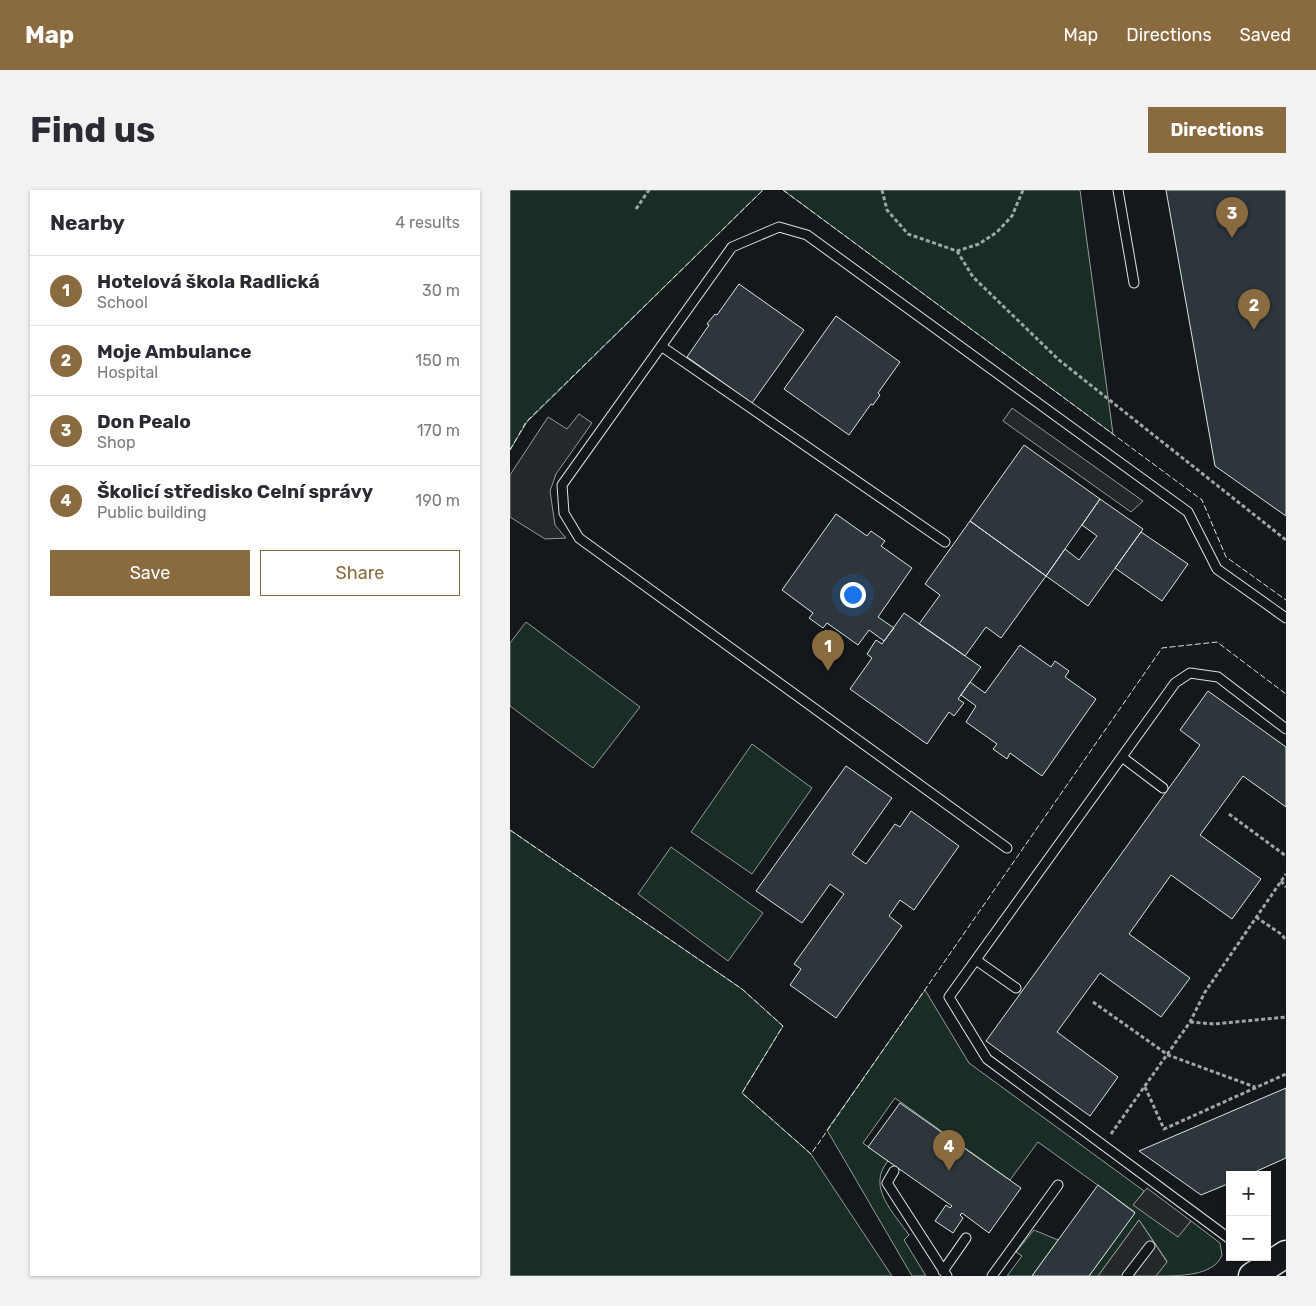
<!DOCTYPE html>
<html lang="en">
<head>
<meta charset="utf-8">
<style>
	body { margin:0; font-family:Rubik,sans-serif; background:#f2f2f3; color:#2b2b33 }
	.controls { position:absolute; right:15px; bottom:15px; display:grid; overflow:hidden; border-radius:0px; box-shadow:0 1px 4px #0004 }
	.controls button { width:45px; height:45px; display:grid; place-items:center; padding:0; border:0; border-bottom:1px solid #e1e1e2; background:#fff; color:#2b2b33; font:25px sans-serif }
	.you { position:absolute; left:342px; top:404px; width:18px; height:18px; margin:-12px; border:4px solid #fff; border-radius:50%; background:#1a73e8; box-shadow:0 0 0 8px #1a73e833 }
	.badge { display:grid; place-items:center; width:32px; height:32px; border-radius:50%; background:#8a6a3f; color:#fff; font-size:16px; font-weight:700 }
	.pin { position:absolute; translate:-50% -41px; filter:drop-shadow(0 1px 2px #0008) }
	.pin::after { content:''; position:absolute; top:26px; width:18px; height:15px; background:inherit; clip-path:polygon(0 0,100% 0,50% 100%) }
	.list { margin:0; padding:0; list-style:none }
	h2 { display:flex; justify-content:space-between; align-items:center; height:65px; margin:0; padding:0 20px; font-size:21px }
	h2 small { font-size:16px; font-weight:400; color:#7c7c81 }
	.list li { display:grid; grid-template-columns:32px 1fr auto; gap:15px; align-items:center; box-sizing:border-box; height:70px; padding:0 20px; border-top:1px solid #e1e1e2 }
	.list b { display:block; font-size:19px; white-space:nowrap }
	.list p { margin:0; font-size:16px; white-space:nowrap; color:#7c7c81 }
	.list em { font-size:16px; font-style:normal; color:#7c7c81 }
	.actions { display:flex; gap:10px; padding:15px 20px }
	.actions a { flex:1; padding:11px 0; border:1px solid #8a6a3f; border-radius:0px; text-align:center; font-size:18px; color:#8a6a3f }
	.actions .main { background:#8a6a3f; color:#fff }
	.map { position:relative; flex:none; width:776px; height:1086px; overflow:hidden; border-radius:0px }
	header { display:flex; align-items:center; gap:30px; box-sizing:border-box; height:70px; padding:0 25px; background:#8a6a3f; color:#fff }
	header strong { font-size:24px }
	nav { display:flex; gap:28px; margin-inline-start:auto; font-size:18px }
	.intro { display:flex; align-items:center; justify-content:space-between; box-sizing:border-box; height:120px; padding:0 30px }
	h1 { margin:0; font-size:35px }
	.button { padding:12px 22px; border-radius:0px; background:#8a6a3f; color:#fff; font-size:18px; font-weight:700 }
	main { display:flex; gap:30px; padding:0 30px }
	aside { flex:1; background:#fff; border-radius:0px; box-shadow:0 1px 4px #0004 }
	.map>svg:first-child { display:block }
	.green { fill:#1a2d24; stroke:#939e99 }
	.parking { fill:#24282b; stroke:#939e99 }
	.building { fill:#2c363c; stroke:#d8e6dc }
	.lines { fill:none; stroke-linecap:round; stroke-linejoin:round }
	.lane-casing { stroke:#d8e6dc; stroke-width:11 }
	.secondary-casing { stroke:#d8e6dc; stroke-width:29 }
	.path { stroke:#9da8a2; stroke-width:3; stroke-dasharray:4 2.5; stroke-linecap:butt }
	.lane { stroke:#14181c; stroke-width:9 }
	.secondary { stroke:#14181c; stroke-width:26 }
	.fence { stroke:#d8e6dc; stroke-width:1; stroke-dasharray:6 2.5; stroke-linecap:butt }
</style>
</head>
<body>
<header>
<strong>Map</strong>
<nav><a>Map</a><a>Directions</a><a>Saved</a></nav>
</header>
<div class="intro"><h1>Find us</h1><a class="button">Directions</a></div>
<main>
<aside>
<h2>Nearby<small>4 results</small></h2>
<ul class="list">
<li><span class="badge">1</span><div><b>Hotelová škola Radlická</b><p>School</p></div><em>30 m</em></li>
<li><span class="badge">2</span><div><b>Moje Ambulance</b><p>Hospital</p></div><em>150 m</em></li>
<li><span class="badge">3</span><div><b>Don Pealo</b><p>Shop</p></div><em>170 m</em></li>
<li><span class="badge">4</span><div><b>Školicí středisko Celní správy</b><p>Public building</p></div><em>190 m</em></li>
</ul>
<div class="actions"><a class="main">Save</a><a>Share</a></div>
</aside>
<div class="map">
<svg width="776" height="1086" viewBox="0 0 776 1086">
	<rect width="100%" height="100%" fill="#14181c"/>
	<path class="green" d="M 0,0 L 253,0 L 17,232 L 0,260 Z
		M 273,0 L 570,0 L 603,244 Z
		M 16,432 L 130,517 L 83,578 L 0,516 L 0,453 Z
		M 242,554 L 302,598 L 242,684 L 181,642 Z
		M 0,640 L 232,799 L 273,836 L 232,903 L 301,964 L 382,1086 L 0,1086 Z
		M 161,657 L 253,723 L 218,771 L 128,704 Z
		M 415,800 L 459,873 L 634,1001 L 624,1015 L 668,1046 L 681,1031 L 710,1053 L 712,1065 C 704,1086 670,1086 646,1086 L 657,1071 L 629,1030 L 588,1086 L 579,1086 L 625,1022 L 528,952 L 500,990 L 385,908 L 353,953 L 378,971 C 356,997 384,1023 399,1045 L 394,1050 L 416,1086 L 402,1086 L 317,940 Z
		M 524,1040 L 548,1050 L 522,1086 L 497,1086 L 512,1066 L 506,1062 Z"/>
	<path class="parking" d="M 502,218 L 633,311 L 621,322 L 493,231 Z
		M 69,224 L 82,233 L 46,284 L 40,301 L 45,335 L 56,348 L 35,349 L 0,327 L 0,285 L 38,227 L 57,239 Z
		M 637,998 L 681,1031 L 668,1047 L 623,1015 Z
		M 629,1030 L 657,1072 L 646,1086 L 588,1086 Z"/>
	<path class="building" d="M 656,0 L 776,0 L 776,326 L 705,276 Z
		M 229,94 L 294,140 L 242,213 L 177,167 L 199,135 L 197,134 L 205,124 L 207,125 Z
		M 326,126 L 390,172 L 368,203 L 370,205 L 363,215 L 361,214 L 339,245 L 274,199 Z
		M 514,255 L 590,309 L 536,386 L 460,331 Z
		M 590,309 L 633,339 L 578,416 L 536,386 L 555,359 L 569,370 L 587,346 L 572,335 Z
		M 326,324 L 357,346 L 361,341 L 375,351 L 371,356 L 402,378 L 368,427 L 384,438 L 374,451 L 359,440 L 348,455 L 317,433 L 313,438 L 299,428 L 303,423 L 272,400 Z
		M 460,331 L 536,386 L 491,448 L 476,437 L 455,466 L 409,434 L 430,405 L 415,394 Z
		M 631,342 L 678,374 L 652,411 L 605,378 Z
		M 394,423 L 471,477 L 448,509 L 454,513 L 444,526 L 439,522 L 417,554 L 340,499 L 362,468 L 357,464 L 366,450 L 372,454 Z
		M 510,455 L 541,477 L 545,471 L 559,481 L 555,487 L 586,509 L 532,586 L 500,563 L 497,569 L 483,559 L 487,554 L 456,532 L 466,516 L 451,505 L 460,492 L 475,503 Z
		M 698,501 L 776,557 L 776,617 L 733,586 L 690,645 L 751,689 L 722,729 L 661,685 L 619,744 L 680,788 L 651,827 L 590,783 L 547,842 L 608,887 L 580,926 L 476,851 L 690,555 L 670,540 Z
		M 336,576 L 382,608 L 342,664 L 356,674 L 385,634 L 390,637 L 401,621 L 449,656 L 404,720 L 390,710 L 379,726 L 392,736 L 326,828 L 280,795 L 291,779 L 284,774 L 334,704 L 320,694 L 292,733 L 246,701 Z
		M 776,898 L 776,968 L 738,985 L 720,985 L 720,993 L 691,1005 L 629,961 Z
		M 390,913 L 511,998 L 479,1043 L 452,1023 L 450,1025 L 453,1028 L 443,1043 L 425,1031 L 436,1015 L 440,1018 L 442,1016 L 358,957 Z
		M 588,995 L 625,1023 L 579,1086 L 522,1086 Z"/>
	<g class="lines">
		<defs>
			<path id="lane" d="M 608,0 L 624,93
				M 151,156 L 435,352
				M 612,567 L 653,598
				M 497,658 L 69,348 L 54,323 L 52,295 L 222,57 L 269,37 L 297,45 L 678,322 L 707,379 L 776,428
				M 466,770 L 506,798
				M 384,981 L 377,993 L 437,1086
				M 720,1049 L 477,869 L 439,807 L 665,493 L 680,483 L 708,487 L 776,539
				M 433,1081 L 456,1048
				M 482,1086 L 548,995
				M 617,1086 L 640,1056"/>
			<path id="secondary" d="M 742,1086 L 776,1064"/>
		</defs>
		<use href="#lane" class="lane-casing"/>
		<use href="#secondary" class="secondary-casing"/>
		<path class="path" d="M 372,0 L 377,20 L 398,44 L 447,61 L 469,54 L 487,42 L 502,26 L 513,0
			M 126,19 L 139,0
			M 447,61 L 463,87 L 549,170 L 776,350
			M 719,624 L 776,666
			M 771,691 L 776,697
			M 746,727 L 771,744 L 776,750
			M 583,812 L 658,865 L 745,897
			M 680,832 L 704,834 L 776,827
			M 635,897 L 654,939 L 776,884
			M 601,944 L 680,832 L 695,802 L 776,684"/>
		<use href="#lane" class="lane"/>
		<use href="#secondary" class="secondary"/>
		<path class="fence" d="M 273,0 L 692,310 L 716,367 L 776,410
			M 0,260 L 16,232 L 253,0
			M 0,640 L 232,799 L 273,836 L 232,903 L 301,964 L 652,458 L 707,452 L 776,504"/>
	</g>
</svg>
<div class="controls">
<button>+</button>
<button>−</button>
</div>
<div class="you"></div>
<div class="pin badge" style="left:318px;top:481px">1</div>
<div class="pin badge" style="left:744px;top:140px">2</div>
<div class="pin badge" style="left:722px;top:48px">3</div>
<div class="pin badge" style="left:439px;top:981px">4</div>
</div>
</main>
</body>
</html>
